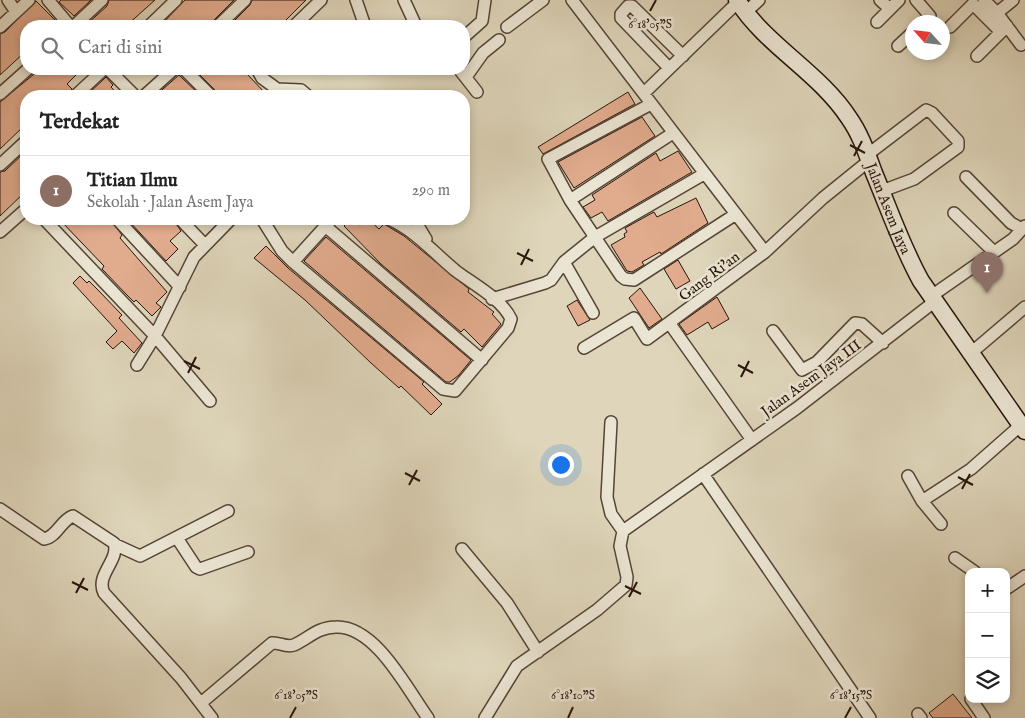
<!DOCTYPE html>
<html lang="id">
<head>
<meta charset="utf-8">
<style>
	body { margin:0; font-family:"IM FELL English",serif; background:#f6f6f6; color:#222 }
	.controls { position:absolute; right:15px; bottom:15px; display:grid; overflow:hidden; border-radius:10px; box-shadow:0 2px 8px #0003 }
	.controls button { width:45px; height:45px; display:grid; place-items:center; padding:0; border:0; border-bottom:1px solid #e0e0e0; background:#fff; color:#222; font:25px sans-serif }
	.compass { position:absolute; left:905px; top:15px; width:45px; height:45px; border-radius:50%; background:#fff; box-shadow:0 2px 8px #0003; rotate:297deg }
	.you { position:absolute; left:560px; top:464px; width:18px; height:18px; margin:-12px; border:4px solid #fff; border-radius:50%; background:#1a73e8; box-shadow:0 0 0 8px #1a73e833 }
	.badge { display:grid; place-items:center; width:32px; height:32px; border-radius:50%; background:#db2777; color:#fff; font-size:16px; font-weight:700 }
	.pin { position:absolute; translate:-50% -41px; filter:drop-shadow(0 1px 2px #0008) }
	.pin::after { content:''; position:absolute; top:26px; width:18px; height:15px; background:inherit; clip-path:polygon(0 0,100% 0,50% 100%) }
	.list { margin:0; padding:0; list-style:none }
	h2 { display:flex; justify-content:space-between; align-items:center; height:65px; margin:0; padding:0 20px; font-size:21px }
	h2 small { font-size:16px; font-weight:400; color:#767676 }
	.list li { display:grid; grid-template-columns:32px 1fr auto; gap:15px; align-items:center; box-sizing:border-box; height:70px; padding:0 20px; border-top:1px solid #e0e0e0 }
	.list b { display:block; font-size:19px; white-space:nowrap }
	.list p { margin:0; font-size:16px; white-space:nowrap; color:#767676 }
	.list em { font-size:16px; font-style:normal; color:#767676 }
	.icon { flex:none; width:28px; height:28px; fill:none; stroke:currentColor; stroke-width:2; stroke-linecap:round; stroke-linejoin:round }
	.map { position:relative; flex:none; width:1025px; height:718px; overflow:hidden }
	.search { position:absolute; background:#fff; box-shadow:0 2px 8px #0003; left:20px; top:20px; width:450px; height:55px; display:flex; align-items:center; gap:12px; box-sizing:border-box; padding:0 18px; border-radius:20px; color:#767676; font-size:19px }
	.panel { position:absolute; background:#fff; box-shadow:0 2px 8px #0003; left:20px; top:90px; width:450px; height:135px; border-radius:20px }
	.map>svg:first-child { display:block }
	.building { fill:#e1ab8d; stroke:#28140a }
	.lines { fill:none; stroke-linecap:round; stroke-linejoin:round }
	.minor-casing { stroke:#564436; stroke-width:14 }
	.secondary-casing { stroke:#28140a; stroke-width:19 }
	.minor { stroke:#eae4d2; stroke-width:11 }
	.secondary { stroke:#eae4d2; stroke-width:16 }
	.ticks { fill:none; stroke:#28140a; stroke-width:2 }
	.labels { text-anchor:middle; stroke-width:5; stroke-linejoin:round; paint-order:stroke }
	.street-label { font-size:15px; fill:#28140a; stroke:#eae4d2 }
	.ticks-label { font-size:12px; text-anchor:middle; fill:#28140a; stroke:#eae4d2; stroke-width:5; stroke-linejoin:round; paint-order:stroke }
</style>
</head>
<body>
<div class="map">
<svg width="1025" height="718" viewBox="0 0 1025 718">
	<rect width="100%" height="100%" fill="#ded5ba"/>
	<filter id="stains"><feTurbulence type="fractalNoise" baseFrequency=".004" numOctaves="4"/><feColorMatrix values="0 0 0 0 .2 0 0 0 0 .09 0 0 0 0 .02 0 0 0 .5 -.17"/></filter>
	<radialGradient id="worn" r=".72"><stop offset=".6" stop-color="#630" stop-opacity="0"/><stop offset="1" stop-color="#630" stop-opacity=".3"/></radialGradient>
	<path class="building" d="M 61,0 L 91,0 L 74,16 L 59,2 Z
		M 109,0 L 155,0 L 126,26 L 85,26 L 107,6 Z
		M 185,0 L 234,0 L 213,21 L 211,26 L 160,26 Z
		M 252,0 L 306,0 L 280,26 L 229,26 L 250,5 Z
		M 36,1 L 57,22 L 53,26 L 26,26 L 26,51 L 0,75 L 0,34 L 5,32 Z
		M 35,69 L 82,69 L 67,84 L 72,89 L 68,96 L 26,96 L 26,124 L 0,149 L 0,102 L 33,75 Z
		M 194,69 L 250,69 L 247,74 L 268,96 L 218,96 L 216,91 Z
		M 179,75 L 201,96 L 155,96 Z
		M 106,77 L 113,85 L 111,87 L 119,96 L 86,96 Z
		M 628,92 L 635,104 L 543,154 L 538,147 Z
		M 642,117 L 655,136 L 574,188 L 558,162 Z
		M 26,151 L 26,191 L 0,216 L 0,172 L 5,171 Z
		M 678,151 L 692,172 L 608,221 L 602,212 L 591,218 L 583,207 L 595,200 L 592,195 L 656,153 L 660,161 Z
		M 696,198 L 708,223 L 661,254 L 660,252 L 642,262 L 644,265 L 632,272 L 627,271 L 611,245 L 625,237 L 624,234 L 627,232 L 625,228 L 654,212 L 657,217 Z
		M 59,219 L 110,219 L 122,235 L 120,238 L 167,292 L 156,303 L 161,307 L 152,316 L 136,300 L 134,302 L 127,295 L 102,269 L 104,266 Z
		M 127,219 L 173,219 L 181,231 L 170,241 L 178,249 L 166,261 Z
		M 351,219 L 360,225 L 368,219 L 379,229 L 384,224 L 404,236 L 469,289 L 468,292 L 494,312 L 492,314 L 501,324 L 482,347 L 464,329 L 461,332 L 381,264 L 344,226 Z
		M 326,237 L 471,360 L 459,375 L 450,382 L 446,382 L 304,261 Z
		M 266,246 L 288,268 L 424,382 L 422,384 L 442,404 L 431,415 L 401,386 L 399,388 L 371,363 L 305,300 L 254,258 Z
		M 678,260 L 690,281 L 676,289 L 664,269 Z
		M 80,276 L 87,283 L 89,281 L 98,290 L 122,315 L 119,318 L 142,343 L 134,353 L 122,341 L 113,349 L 106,342 L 117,331 L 73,283 Z
		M 640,288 L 662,319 L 649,328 L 629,298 Z
		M 717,297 L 729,319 L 712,329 L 708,322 L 687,335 L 679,324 Z
		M 577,300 L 590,320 L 578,326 L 567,306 Z
		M 953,694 L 972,718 L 933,718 L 929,713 Z"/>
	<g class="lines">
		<defs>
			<path id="minor" d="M 8,0 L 16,12
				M 48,0 L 70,26
				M 356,0 L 365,26
				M 404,0 L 416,26
				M 572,0 L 765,252 L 823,198 L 870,160
				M 880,0 L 890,9
				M 916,0 L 930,16 L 924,22
				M 984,0 L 997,13 L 1013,0
				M 745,13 L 759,0
				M 997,13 L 1021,45
				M 877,22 L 899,0
				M 74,26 L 102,0
				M 149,26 L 176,0
				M 218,26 L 245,0
				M 294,26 L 321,0
				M 0,27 L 29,0
				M 507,27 L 543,0
				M 950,27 L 973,4 L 1001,32
				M 464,37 L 482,21 L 485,0
				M 898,46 L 912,33
				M 977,56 L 1007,26
				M 669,68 L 621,18 L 621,14 L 628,6 L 632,6 L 683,56
				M 108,69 L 135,96
				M 184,69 L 211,96
				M 257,69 L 262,78 L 277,89 L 275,96
				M 459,69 L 477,92
				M 466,77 L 483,53 L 499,40
				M 277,89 L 301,90 L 308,96
				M 644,93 L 738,2
				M 0,94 L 28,69
				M 75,96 L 104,69
				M 144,96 L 174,69
				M 651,104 L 548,159 L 570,200 L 621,276 L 625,279 L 634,280 L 736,214
				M 867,155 L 926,110 L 932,113 L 958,141 L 958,147 L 914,179 L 882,191
				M 0,165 L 26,141
				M 966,177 L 1011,223 L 1022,229
				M 570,200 L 673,133
				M 954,213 L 994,252
				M 44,219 L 155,336 L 210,401
				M 117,219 L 180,287
				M 180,219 L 204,244
				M 262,219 L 282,251 L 293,262 L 443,389 L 455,391 L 508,328 L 511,319 C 502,299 473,284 456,271 C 434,253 416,231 389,219
				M 414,219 L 426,239
				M 324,225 L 482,360
				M 0,232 L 26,209
				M 293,262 L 332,219
				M 564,262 L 593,313
				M 930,297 L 1013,239 L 1025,226
				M 492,299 L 545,283 L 551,280 L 564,262 L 595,237 L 704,174
				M 670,324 L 752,440
				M 773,331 L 802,370 L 817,362 L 855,323 L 862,324 L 883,343
				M 584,348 L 634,318 L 647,339 L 765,252
				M 971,353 L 1025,307
				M 137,365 L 155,336 L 194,257 L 231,219
				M 611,422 L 607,497 L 611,514 L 623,531
				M 703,474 L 870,718
				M 908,476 L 922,501 L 941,524
				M 922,501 L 971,469 L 1021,425
				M 0,509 L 44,539 C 57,537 61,520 73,516 L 114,543 C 120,560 95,575 104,593 L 181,678 L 212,718
				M 177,538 L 196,567 L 200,569 L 248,552
				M 116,545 L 140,556 L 228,511
				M 462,549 L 507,603 L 538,652
				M 955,558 L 975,572
				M 1006,589 L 1025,576
				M 971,699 L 984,718
				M 201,703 L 272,643 C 279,642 286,648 294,645 C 309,638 318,627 336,627 C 376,626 407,689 428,718
				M 918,714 L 921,718
				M 485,718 L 517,666 L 597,610 L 626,585 L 627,577 L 620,546 L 623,531 L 797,408 L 934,302"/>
			<g id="secondary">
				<path id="s1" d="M 737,0 C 766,46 819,72 849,118 C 861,135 867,154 874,173 C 889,209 902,247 921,281 L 1025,431"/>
			</g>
		</defs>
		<use href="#minor" class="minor-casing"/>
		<use href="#secondary" class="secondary-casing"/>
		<use href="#minor" class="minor"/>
		<use href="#secondary" class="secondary"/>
	</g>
	<path class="ticks" d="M 650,11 L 656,0M 850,145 L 865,153M 854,156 L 862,141M 517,253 L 533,261M 521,265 L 529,249M 184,361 L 200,369M 738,365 L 753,373M 188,373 L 196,357M 741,377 L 749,361M 405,473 L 420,481M 958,477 L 973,485M 409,485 L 417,470M 962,489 L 970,474M 72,582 L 88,590M 625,586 L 641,594M 76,593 L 84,578M 629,597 L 637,582M 290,718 L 296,707M 568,718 L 573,707M 845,718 L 851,707"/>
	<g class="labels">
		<g class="street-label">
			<text dy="5" stroke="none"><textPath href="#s1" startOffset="262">Jalan Asem Jaya</textPath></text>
			<text transform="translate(709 276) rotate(-37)" y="5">Gang Ri'an</text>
			<text transform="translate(811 378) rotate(-36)" y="5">Jalan Asem Jaya III</text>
		</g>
	</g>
	<g class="ticks-label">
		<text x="650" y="28">6°18'05"S</text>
		<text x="296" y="699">6°18'05"S</text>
		<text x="573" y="699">6°18'10"S</text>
		<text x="851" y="699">6°18'15"S</text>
	</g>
	<rect width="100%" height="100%" filter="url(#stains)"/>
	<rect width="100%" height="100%" fill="url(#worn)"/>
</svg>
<div class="controls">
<button>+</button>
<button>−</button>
<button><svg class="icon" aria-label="layers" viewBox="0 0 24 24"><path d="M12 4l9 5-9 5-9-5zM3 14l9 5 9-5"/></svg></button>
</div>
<svg class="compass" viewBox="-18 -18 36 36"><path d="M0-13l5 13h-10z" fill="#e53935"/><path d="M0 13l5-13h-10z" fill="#767676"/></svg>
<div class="you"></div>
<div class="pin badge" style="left:987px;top:293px;background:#8d6e63">1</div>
<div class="search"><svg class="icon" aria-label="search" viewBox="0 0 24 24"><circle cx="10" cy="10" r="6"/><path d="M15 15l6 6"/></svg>Cari di sini</div>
<section class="panel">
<h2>Terdekat<small></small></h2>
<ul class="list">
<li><span class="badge" style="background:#8d6e63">1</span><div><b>Titian Ilmu</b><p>Sekolah · Jalan Asem Jaya</p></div><em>290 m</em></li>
</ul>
</section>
</div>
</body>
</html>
